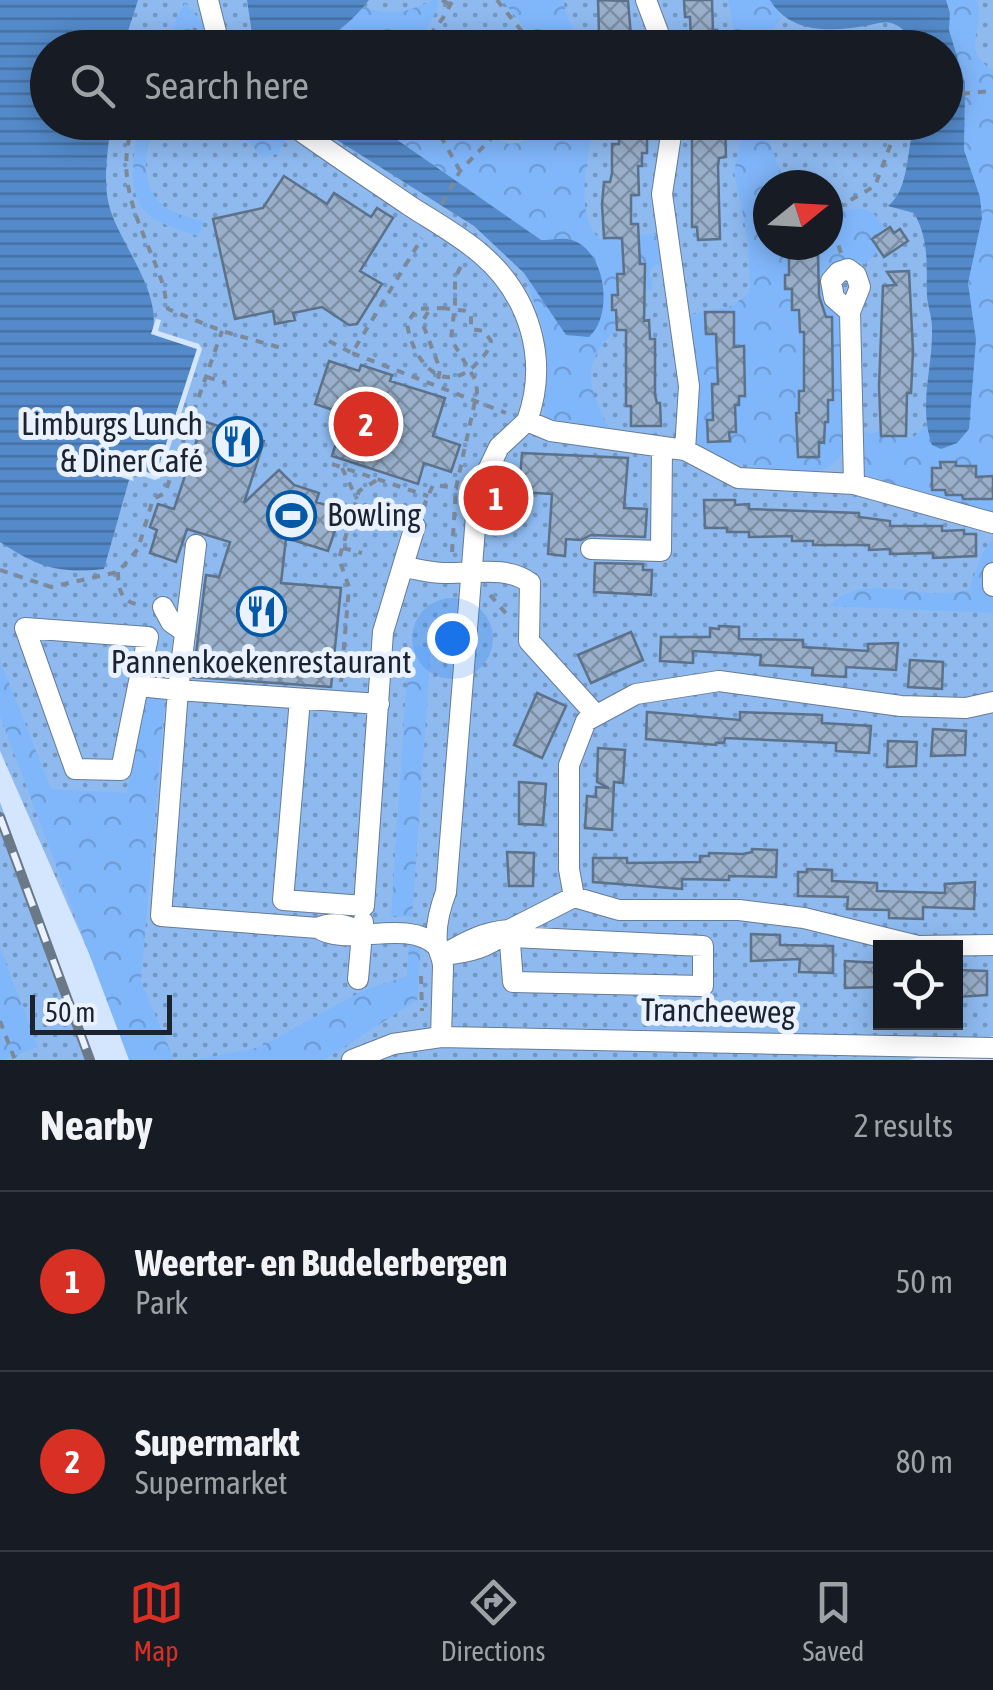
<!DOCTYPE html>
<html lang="en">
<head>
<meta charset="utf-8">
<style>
	body { margin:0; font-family:"Asap Condensed",sans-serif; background:#242831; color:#f1f3f6 }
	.controls { position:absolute; right:30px; bottom:30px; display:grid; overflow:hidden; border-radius:0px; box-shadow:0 5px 25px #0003 }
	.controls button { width:90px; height:90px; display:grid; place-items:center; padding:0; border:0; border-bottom:2px solid #363941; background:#171b24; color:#f1f3f6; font:50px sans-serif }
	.compass { position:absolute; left:753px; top:170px; width:90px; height:90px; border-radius:50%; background:#171b24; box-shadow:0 5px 25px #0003; rotate:72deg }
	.scale { position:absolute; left:30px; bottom:25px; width:142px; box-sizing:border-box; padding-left:10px; border:5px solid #1b242e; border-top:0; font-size:28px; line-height:35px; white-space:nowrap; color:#1b242e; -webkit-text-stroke:8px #e9f2fe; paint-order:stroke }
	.you { position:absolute; left:452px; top:638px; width:35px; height:35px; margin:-25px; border:8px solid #fff; border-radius:50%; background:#1a73e8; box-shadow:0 0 0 15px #1a73e833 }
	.badge { display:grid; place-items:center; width:65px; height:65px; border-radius:50%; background:#d93025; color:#fff; font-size:32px; font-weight:700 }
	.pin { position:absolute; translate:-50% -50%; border:5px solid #fff; box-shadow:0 2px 10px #0006 }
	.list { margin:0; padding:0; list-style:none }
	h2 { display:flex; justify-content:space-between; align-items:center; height:130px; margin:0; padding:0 40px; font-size:42px }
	h2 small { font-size:32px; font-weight:400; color:#9ea1a6 }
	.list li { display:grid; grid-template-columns:65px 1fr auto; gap:30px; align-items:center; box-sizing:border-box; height:180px; padding:0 40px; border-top:2px solid #363941 }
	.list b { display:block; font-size:38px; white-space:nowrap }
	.list p { margin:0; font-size:32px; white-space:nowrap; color:#9ea1a6 }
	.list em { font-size:32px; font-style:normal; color:#9ea1a6 }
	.icon { flex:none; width:55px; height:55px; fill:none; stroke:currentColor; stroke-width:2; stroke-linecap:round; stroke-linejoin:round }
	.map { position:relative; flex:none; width:993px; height:1060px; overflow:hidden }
	.search { position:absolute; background:#171b24; box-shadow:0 5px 25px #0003; left:30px; right:30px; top:30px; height:110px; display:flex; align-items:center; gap:25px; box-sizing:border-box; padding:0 35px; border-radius:55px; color:#9ea1a6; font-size:38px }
	.sheet { height:490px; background:#171b24 }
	nav { display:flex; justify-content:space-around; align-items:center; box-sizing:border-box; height:140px; border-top:2px solid #363941; background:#171b24; font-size:28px; color:#9ea1a6 }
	nav a { display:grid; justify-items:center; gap:5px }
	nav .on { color:#d93025 }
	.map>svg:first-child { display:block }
	.grass { fill:url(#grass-dots); fill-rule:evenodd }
	.forest { fill:url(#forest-crowns) }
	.water { fill:url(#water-rules) }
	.pier { fill:#d4e6fd }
	.building { fill:url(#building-cross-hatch); stroke:#5c718a; stroke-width:2.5 }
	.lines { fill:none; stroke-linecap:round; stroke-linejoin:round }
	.minor-casing { stroke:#667b95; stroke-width:22 }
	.path { stroke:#7c899a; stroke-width:4; stroke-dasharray:8 8; stroke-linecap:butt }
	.minor { stroke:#fff; stroke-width:20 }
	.rail-casing { stroke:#6b7887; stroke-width:10 }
	.rail { stroke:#e9f2fe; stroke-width:6; stroke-dasharray:19; stroke-linecap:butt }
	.labels { text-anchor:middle; stroke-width:10; stroke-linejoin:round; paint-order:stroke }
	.poi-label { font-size:32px; fill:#1b242e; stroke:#e9f2fe; text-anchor:end }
	.street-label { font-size:32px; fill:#1b242e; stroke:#e9f2fe }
</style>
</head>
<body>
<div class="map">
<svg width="993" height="1060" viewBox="0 0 993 1060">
	<defs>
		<pattern id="grass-dots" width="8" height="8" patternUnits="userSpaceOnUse" patternTransform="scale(2.5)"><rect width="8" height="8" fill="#8ebaf0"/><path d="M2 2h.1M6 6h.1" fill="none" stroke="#7397c3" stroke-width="1.8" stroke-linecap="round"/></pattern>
		<pattern id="forest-crowns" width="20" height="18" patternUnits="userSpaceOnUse" patternTransform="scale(2.5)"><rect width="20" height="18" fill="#80b7fb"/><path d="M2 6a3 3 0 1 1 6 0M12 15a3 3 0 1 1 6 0" fill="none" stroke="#6e9dd7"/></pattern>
		<pattern id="water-rules" width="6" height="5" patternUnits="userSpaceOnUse" patternTransform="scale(2.5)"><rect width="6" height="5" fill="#548aca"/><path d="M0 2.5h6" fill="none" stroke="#4571a4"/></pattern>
		<pattern id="building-cross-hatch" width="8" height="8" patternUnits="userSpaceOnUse" patternTransform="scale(2.5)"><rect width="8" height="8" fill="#99afca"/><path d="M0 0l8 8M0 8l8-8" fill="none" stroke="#7c8ea4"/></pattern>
	</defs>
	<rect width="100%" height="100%" fill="#d4e6fd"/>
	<path class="grass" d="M 0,0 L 993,0 L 993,1036 L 909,1060 L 136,1060 L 0,751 ZM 48,48 L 946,48 L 946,122 L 48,122 ZM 768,185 L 828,185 L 828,245 L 768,245 ZM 880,948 L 956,948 L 956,1022 L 880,1022 Z
		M 0,802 L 94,1060 L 0,1060 Z"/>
	<path class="forest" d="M 433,0 L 438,0 L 437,9 L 418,47 L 293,48 L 322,41 L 364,6 C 390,18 407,12 433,0 Z
		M 502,0 L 563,0 L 567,17 L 581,47 L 539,45 Z
		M 728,0 L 770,0 L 782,18 L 756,47 L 729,47 L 736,39 Z
		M 946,0 L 977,0 C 986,26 959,51 993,70 L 993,517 L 865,475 L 860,458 L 859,431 L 871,433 L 884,430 L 884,434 L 913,438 L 926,425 L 927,429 L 976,340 L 968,283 L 982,218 L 980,197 L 964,150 L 965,83 L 949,30 L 950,13 Z
		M 185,3 L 204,24 L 210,47 L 170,48 L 176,18 Z
		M 141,123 L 161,123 C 142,141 140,183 160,203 C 171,214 189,217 204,221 L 198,236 C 159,223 132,218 133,170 C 134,153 135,138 141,123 Z
		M 222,123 L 263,123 L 288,137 L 277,154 L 262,158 L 250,142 Z
		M 373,123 L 460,123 L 509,144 L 520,143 L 543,123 L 595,123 C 588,156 573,210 599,239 L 660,233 L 669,264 L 653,266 L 648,277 L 652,277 L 652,290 L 639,290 L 639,306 L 646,306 L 647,331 L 617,329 C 579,365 588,387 610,429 L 551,419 L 544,415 L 548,364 L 543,329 L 524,273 L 566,334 L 570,239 L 541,240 Z
		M 745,123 L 767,123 L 766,131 L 783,179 L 782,185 L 768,185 L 768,245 L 828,245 L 828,214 C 856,209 871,200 884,230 L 872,236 L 878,251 L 865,264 C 852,257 838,261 827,270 L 847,338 L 845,447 C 841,456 834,466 824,469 C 803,476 711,464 698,446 C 689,433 689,337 688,315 L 732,306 L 750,292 L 748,240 L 734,172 Z
		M 993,538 L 993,613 L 829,606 C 867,567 925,606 969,589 L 983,552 Z
		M 409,646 L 431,648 L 412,917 L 391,916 Z
		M 0,660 L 51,789 L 127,793 L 143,695 L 165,698 L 141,981 L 174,1060 L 129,1060 L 0,716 Z
		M 409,946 L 421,946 L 417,1000 L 324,1060 L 195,1060 L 260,1047 L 364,990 L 407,976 Z
		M 0,948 L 38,1047 L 3,1060 L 0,1060 Z"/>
	<path class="water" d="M 0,0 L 138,0 L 123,47 L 48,48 L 48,122 L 111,123 C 108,150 102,183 110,209 C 122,247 163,294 152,334 L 197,349 L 156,475 L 112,461 L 108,473 L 129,480 L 104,569 C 58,574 38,567 0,542 Z
		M 247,0 L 369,0 C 334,44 308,48 254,47 Z
		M 770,0 L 946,0 L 950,13 L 949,30 L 965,83 L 964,150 L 980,197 L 982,218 L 968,283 L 976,340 L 969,429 L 957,443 L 941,449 L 932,445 C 918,405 933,368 932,328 C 932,317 928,307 927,297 C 926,266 930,241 914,213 L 888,206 C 910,189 906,149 915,123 L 946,122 L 946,48 L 919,47 C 913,40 905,29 896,25 C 887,19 875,24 865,26 C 830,32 789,33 770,0 Z
		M 310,123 L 373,123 L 541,240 C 550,240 563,237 572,240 C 606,251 614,315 589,337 L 566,335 L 524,273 L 474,226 Z"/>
	<path class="pier" d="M 156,319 L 161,320 L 158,331 L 199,344 L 202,349 L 160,478 L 155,480 L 115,467 L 114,470 L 132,476 L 134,481 L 108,473 L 112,461 L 156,475 L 197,349 L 151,334 Z"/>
	<path class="building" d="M 598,0 L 628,1 L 632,48 L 605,48 L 604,32 L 599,32 Z
		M 684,0 L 712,0 L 713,30 L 717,30 L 718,48 L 696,48 L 696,40 L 691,40 L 690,17 L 685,17 Z
		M 619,122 L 647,122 L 647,153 L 642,153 L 642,166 L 638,166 L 639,195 L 631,195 L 631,224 L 638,224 L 640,264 L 645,264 L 644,321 L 649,320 L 650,339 L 655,339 L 655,395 L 657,403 L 660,403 L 661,426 L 631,426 L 631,406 L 626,406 L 626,330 L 617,330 L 616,310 L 612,310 L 612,295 L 618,295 L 617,274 L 624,274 L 622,238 L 604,238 L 602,204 L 604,182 L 610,182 L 612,173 L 612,144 L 619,144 Z
		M 692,122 L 725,122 L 726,157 L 719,158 L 718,166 L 720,239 L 698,240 L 697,227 L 692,227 Z
		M 284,176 L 327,204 L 334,193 L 371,217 L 377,208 L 393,218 L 360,271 L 382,284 L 357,324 L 349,325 L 322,307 L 293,313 L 295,320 L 275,324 L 273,311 L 235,319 L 213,219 L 263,208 Z
		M 890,227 L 894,233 L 900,229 L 908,241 L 884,257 L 872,239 Z
		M 818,253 L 819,296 L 826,317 L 832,317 L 833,400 L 828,400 L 828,422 L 825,422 L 824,443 L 819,442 L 819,457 L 798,457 L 796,413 L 799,413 L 799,391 L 804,391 L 804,332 L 800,332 L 799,310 L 792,310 L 792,289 L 785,289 L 785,275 L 789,275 L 789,254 Z
		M 909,271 L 913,351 L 911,393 L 907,393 L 906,436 L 881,436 L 879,386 L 883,286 L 896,285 L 887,272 Z
		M 705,312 L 734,312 L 734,347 L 744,346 L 745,396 L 739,396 L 739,405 L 735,405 L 736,432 L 729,432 L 730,441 L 708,442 L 707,420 L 713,420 L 712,384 L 718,384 L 716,334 L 706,334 Z
		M 329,361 L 359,371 L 361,365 L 392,375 L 390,381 L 445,398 L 433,436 L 460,445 L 451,472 L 424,463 L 418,484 L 332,456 L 345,414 L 315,404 Z
		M 203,421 L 264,441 L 244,503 L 279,470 L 294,485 L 319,493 L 316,502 L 342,510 L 328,551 L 286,538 L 281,583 L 341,588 L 331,687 L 193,677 L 206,575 L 219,577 L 230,542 L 187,529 L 176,562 L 150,553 L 157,530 L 150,527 L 158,504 L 174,509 Z
		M 522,453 L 628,458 L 624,508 L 647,509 L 645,537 L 591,535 L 581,540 L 566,539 L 565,556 L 548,554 L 552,494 L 519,492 Z
		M 940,462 L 956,462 L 956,466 L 976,466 L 976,477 L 993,476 L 993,499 L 963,499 L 962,495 L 946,495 L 945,490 L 932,490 L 932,468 L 941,468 Z
		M 704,500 L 735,500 L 735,505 L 749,504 L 749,509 L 859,513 L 859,517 L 890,521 L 890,526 L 942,526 L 942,531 L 964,530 L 964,534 L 976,534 L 976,556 L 933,558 L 933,553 L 890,554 L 890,549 L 869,550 L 869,545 L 813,545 L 813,541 L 792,541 L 792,536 L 749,537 L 749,532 L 727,532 L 727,528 L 705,528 Z
		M 595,563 L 643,564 L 643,570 L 652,570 L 651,595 L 594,592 Z
		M 719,626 L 739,627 L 739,639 L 803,640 L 803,647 L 868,651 L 868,644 L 898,643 L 896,670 L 846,667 L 846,677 L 812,675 L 813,668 L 760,665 L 761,655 L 693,651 L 693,663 L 660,661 L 661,637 L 710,637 L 710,628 L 719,629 Z
		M 631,632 L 643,660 L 591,683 L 578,655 Z
		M 910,660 L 943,662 L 942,689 L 908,687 Z
		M 537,693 L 566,706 L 542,758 L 514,745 Z
		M 647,712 L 740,720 L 740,712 L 822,715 L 822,723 L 871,726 L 869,753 L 836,751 L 836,743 L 725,738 L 724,743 L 716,743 L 716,745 L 646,739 Z
		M 933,729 L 966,731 L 965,755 L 931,756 Z
		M 888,741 L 917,742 L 916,766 L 887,767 Z
		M 598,748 L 625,750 L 623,783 L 614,782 L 612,830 L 585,828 L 587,796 L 596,797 L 596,787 L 609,788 L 597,782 Z
		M 519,782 L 546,784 L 543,825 L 519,824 Z
		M 752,849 L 777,850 L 776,877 L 729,876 L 729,880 L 682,879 L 682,889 L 593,882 L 593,858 L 627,858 L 627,863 L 700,862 L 700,856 L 709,856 L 709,853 L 743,854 L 752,852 Z
		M 507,852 L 534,853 L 533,886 L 509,886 Z
		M 807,869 L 832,870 L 832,881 L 877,883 L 877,891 L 945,893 L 945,884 L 975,882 L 974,909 L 923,907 L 923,919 L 889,918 L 889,910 L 847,909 L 848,897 L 798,896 L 798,872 L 807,872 Z
		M 751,934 L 780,935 L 780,945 L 833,946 L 833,973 L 799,972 L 800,959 L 751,961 Z
		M 845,961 L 880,963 L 880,987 L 845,988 Z
		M 956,970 L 987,971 L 987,995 L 956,997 Z"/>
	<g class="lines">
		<defs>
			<path id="minor" d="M 208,0 L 220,48
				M 646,0 L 664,48
				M 288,122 C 328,151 369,178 410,206 C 433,221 459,235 481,254 C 530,296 549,360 527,421
				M 850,312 L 834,298 L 831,281 L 839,272 L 848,269 L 856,275 L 860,287 L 850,312 L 854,484 L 993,523
				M 685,450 L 738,478 L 854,484
				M 591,549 L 661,551 L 662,447
				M 404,567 C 417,569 431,573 444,573 C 471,574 507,565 530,583 L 529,641 L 596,715
				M 993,573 L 993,586
				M 163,607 L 171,622 L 185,632
				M 25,628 L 148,637 L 121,770 L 75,769 Z
				M 139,686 L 178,690 L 196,545
				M 300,699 L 283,900 L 364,906 L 383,632 L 415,526
				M 574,897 L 569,869 L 569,765 L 586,721 L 636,694 L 719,681 L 901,706 L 966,708 L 993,702
				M 318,928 L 161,916 L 178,690 L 379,704
				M 509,930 C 488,948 471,952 443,955 C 465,942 483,932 509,930 Z
				M 362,932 C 346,925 334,921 318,928 C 347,948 405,917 437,946
				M 512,937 L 703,946 L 703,986 L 513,982 L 509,930 L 574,897 L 619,910 L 739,910 L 804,918 L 918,946 L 993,945
				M 358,979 L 363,922
				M 441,1037 L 443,967 C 443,957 438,952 437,943 C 435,925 440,908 446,892 L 478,491 L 499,447 L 527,421 L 551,431 L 685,450 L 689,386 L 662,194 L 673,122
				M 352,1060 L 393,1044 L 441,1037 L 993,1048"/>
		</defs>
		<use href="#minor" class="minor-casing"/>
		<path class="path" d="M 442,0 L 451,5
			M 497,0 L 535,48
			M 191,48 L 195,28
			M 420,48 L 443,18 L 453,0
			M 783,48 L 793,39 L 838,47
			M 853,48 L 883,48
			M 946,95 L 993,91
			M 134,122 C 112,182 142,226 161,279 C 165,289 165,299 168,309 L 222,331 L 285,349
			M 257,122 L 272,132
			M 433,122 L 460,171
			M 442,204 L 460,171 L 507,122
			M 841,253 L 830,222 L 840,206 L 875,186 L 899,122
			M 442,308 L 467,311 L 471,315 L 471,329 L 484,331 L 491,341 C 489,352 482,358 474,366 C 439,398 411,355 407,323 L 417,309 Z
			M 428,312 L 422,322 L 440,369 L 437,386
			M 329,341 L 352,353 L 422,238
			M 352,353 L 506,413
			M 207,377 L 226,383
			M 332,464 L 428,496
			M 342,468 L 357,499
			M 354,507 L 371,513
			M 423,508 L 433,485 L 458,488
			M 343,548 L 362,553
			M 452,552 L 456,488 L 477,392 L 476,381 L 451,339 L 455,304 L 455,278 L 462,264
			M 0,570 L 51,587 L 118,572 L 138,549 L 153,499 L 165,493 L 222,331
			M 118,572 C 118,591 122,604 143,605
			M 490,595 L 510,618
			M 341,682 L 349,587 L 339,559 L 359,491 L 377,480
			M 421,976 L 422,1011
			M 0,1021 L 15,1060"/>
		<use href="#minor" class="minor"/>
		<defs>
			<path id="rail" d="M 0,817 L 90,1060"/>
		</defs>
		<use href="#rail" class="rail-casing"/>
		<use href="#rail" class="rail"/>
	</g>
	<defs>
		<symbol id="restaurant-ring" viewBox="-11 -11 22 22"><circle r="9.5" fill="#e9f2fe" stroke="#0458a6" stroke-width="1.5"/><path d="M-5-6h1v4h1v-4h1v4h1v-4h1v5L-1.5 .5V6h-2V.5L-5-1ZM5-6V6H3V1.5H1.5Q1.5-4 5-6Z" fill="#0458a6"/></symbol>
		<symbol id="stadium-ring" viewBox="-11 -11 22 22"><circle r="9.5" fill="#e9f2fe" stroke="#0458a6" stroke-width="1.5"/><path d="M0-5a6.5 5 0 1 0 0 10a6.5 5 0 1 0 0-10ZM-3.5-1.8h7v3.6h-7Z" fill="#0458a6"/></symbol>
	</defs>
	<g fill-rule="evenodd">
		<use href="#restaurant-ring" x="210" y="414" width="55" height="55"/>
		<use href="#stadium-ring" x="264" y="488" width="55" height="55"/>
		<use href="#restaurant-ring" x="234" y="584" width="55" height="55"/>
	</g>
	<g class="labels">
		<g class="poi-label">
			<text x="203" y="435">Limburgs Lunch<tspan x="203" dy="37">&amp; Diner Café</tspan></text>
			<text x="327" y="526" text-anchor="start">Bowling</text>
			<text x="261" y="673" text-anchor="middle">Pannenkoekenrestaurant</text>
		</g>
		<g class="street-label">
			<text transform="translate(718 1011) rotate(1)" y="11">Trancheeweg</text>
		</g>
	</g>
</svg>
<div class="controls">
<button><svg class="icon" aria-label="locate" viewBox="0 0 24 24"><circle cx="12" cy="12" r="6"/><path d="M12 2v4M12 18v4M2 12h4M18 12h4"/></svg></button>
</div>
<svg class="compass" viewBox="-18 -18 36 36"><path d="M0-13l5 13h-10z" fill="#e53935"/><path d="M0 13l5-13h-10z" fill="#9ea1a6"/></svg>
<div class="scale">50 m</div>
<div class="you"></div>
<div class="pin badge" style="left:496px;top:498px">1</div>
<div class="pin badge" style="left:366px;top:424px">2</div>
<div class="search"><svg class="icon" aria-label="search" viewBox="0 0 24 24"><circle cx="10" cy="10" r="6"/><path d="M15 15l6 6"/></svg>Search here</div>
</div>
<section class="sheet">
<h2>Nearby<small>2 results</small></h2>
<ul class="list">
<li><span class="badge">1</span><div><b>Weerter- en Budelerbergen</b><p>Park</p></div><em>50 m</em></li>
<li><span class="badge">2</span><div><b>Supermarkt</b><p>Supermarket</p></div><em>80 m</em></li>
</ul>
</section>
<nav>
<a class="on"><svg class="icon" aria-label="map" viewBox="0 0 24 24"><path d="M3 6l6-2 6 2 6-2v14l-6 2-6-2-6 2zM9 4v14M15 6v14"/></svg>Map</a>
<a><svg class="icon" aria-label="directions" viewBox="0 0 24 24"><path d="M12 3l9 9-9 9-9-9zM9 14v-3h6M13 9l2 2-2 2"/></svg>Directions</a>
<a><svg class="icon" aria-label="saved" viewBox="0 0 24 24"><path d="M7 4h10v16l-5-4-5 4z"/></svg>Saved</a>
</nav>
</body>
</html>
